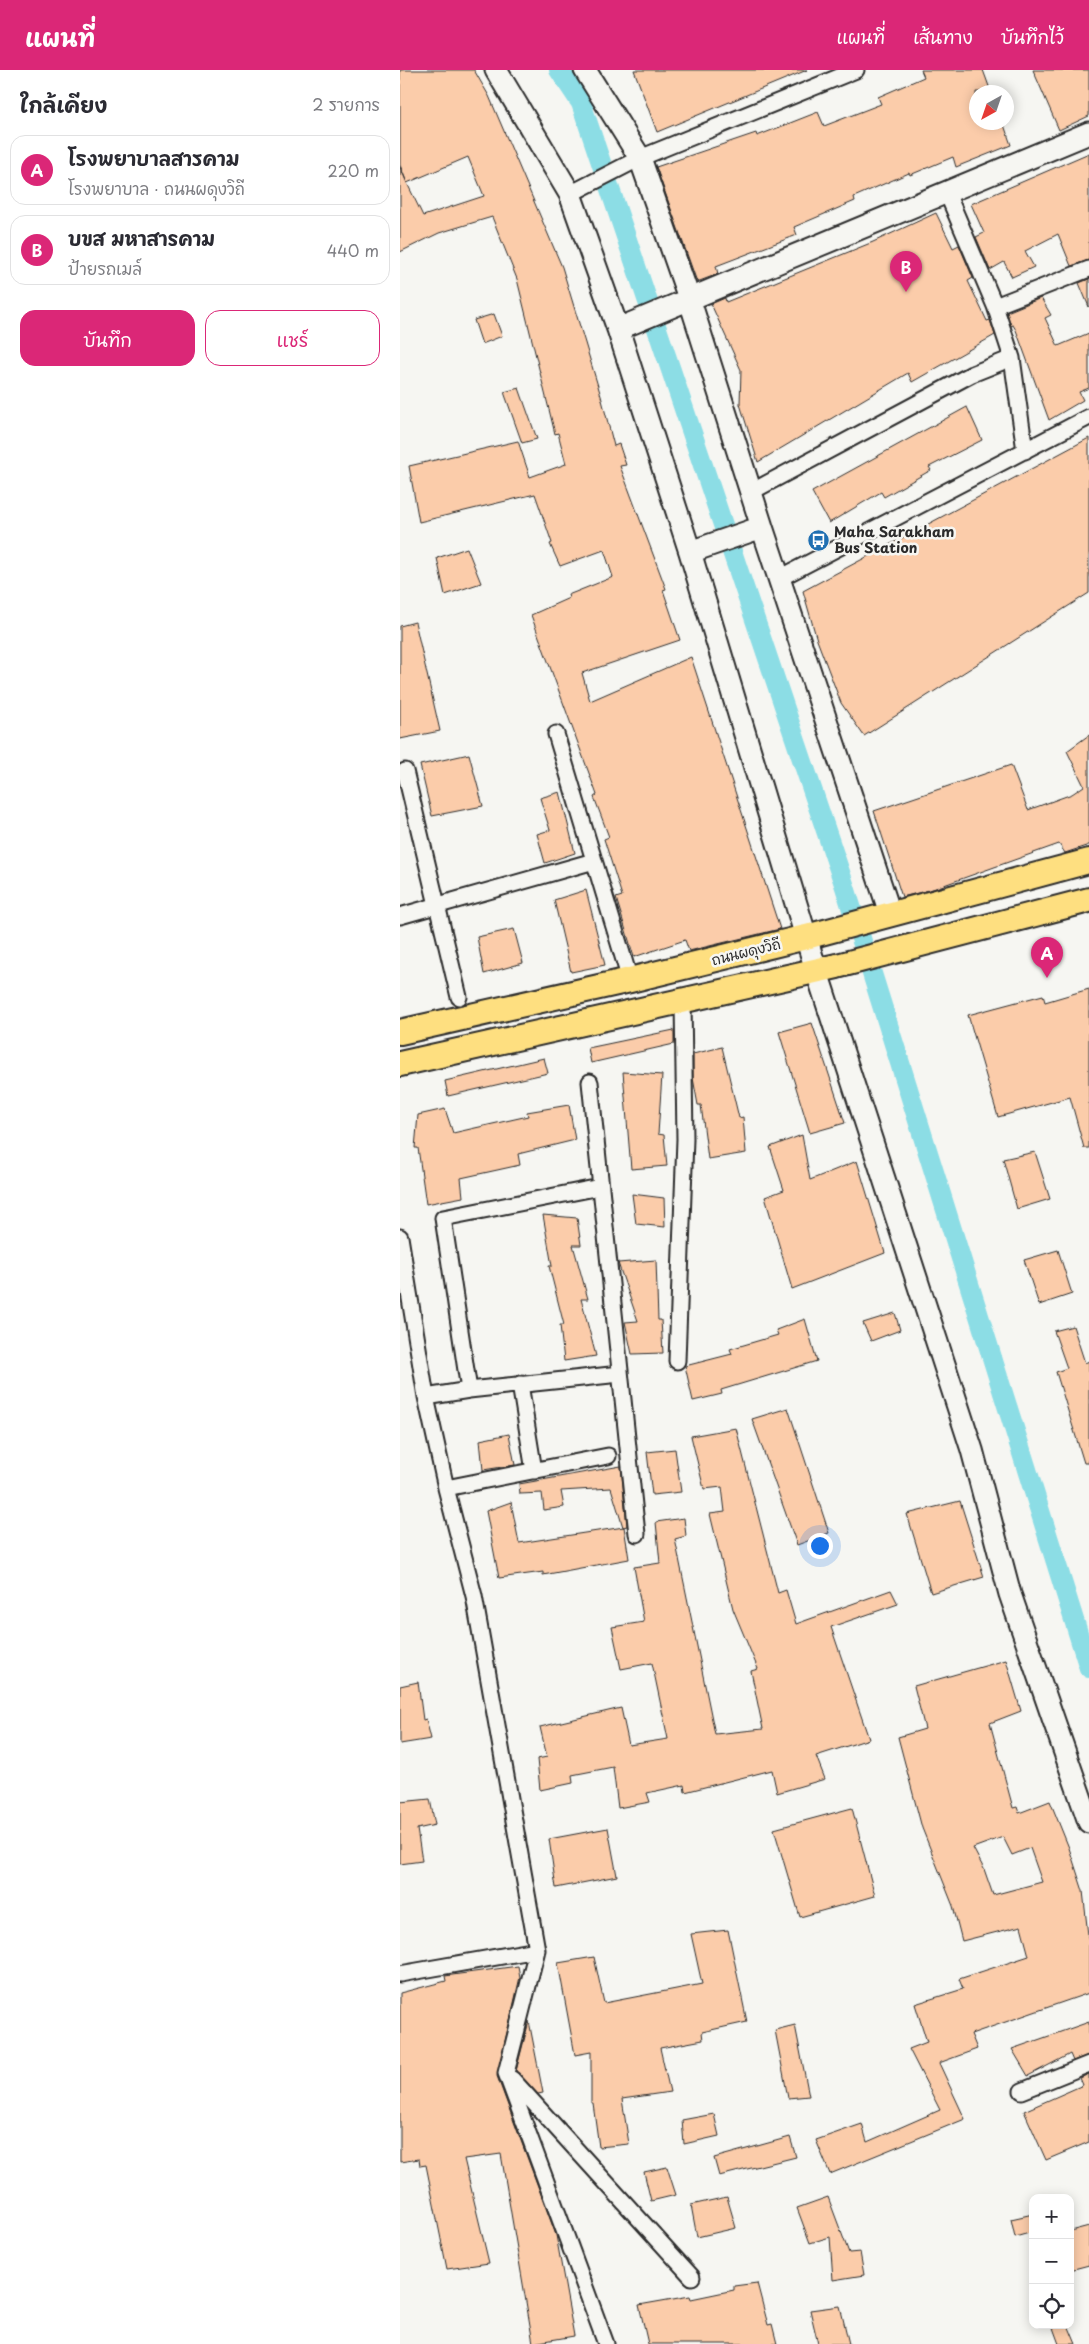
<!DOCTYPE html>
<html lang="th">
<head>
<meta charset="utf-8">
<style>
	body { margin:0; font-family:"Playpen Sans","Playpen Sans Thai",sans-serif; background:#f7f7f7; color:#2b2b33 }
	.controls { position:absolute; right:15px; bottom:15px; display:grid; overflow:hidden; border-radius:10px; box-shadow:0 2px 12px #0003 }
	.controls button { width:45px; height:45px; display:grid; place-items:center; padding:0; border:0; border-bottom:1px solid #e1e1e2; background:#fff; color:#2b2b33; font:25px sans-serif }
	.compass { position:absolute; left:569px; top:15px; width:45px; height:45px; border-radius:50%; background:#fff; box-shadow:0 2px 12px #0003; rotate:220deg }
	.you { position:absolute; left:419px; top:1475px; width:18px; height:18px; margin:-12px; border:4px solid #fff; border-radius:50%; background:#1a73e8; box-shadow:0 0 0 8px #1a73e833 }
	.badge { display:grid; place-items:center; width:32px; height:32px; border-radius:50%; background:#db2777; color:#fff; font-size:16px; font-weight:700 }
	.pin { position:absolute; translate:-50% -41px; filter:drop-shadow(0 1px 2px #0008) }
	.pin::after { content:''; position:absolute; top:26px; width:18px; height:15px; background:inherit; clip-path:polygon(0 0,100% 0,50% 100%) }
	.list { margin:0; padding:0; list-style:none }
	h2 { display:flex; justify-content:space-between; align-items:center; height:65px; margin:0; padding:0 20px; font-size:21px }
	h2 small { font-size:16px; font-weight:400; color:#7c7c81 }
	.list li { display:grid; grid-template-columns:32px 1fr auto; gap:15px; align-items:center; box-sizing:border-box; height:70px; margin:0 10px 10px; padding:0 10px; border:1px solid #e1e1e2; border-radius:15px }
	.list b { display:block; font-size:19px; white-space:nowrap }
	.list p { margin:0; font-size:16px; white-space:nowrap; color:#7c7c81 }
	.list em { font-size:16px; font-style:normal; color:#7c7c81 }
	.actions { display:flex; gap:10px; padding:15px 20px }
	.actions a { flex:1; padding:11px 0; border:1px solid #db2777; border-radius:15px; text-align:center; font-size:18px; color:#db2777 }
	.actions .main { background:#db2777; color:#fff }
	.icon { flex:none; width:28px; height:28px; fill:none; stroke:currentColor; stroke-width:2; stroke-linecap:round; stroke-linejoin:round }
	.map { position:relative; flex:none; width:689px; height:2274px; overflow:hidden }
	header { display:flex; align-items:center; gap:30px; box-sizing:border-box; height:70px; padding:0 25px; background:#db2777; color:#fff }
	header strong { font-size:24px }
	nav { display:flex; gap:28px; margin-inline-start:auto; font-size:18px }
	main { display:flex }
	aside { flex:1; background:#fff }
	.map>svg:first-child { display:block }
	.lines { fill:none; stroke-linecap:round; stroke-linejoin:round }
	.canal { stroke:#8cdde5; stroke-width:20 }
	.building { fill:#fbccaa; stroke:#2b2b2b; fill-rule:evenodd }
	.street-casing { stroke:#2b2b2b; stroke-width:19 }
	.secondary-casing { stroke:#2b2b2b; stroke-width:25 }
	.primary-casing { stroke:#2b2b2b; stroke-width:28 }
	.street { stroke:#f6f6f2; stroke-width:15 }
	.secondary { stroke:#f6f6f2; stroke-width:21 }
	.primary { stroke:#fedf80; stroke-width:24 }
	.labels { text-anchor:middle; stroke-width:5; stroke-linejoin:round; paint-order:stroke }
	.poi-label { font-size:14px; font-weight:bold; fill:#2b2b2b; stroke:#f6f6f2; text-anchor:start }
	.street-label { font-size:14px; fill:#2b2b2b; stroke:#f6f6f2 }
</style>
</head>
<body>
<header>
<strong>แผนที่</strong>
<nav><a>แผนที่</a><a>เส้นทาง</a><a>บันทึกไว้</a></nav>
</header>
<main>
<aside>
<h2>ใกล้เคียง<small>2 รายการ</small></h2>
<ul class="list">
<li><span class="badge">A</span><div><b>โรงพยาบาลสารคาม</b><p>โรงพยาบาล · ถนนผดุงวิถี</p></div><em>220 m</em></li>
<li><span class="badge">B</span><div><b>บขส มหาสารคาม</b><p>ป้ายรถเมล์</p></div><em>440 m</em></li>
</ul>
<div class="actions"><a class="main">บันทึก</a><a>แชร์</a></div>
</aside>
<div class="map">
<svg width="689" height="2274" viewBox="0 0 689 2274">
	<rect width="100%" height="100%" fill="#f6f6f2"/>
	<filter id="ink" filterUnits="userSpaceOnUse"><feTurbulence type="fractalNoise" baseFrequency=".02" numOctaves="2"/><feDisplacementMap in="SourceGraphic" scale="10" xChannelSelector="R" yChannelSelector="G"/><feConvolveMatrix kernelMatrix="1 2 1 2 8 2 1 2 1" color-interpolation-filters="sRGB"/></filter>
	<g filter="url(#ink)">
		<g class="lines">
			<path class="canal" d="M 159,0 L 181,33 L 445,817 L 689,1598"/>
		</g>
		<path class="building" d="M 0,0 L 74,0 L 89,26 L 162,197 L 201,326 L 214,376 L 219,374 L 226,395 L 220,396 L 266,519 L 263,520 L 280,570 L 182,603 L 190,631 L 291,587 L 380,859 L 289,881 L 285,870 L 234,887 L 216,828 L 222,826 L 204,769 L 209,767 L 194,727 L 197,725 L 131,545 L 169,528 L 168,525 L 213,507 L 204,480 L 160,496 L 150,474 L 152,473 L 135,424 L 19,452 L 9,396 L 118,371 L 130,407 L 166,394 L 158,363 L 155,364 L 117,209 L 92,147 L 39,163 L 0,182 L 0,97 L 7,113 L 0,95 ZM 68,87 L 84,126 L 23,146 L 7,113 Z
			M 234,0 L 407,0 L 257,62 Z
			M 521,0 L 583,0 L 591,22 L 576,22 L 576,52 L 603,52 L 611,75 L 556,97 L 553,87 L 510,105 L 509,103 L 454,127 L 455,131 L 394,157 L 397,165 L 316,196 L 318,204 L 297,212 L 256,97 L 356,63 L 357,66 L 418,42 L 424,56 L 481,34 L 478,27 L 524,7 Z
			M 633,0 L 689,0 L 689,46 L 659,60 Z
			M 689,83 L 689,190 L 671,196 L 658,164 L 625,181 L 634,197 L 612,207 L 604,192 L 590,200 L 576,167 L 584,163 L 571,134 Z
			M 536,143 L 553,178 L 559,175 L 573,208 L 568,211 L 587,251 L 590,250 L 595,265 L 512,312 L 508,303 L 358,392 L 340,334 L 341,300 L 311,234 L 325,228 L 326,232 L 473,172 Z
			M 689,209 L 689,237 L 679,213 Z
			M 641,228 L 651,245 L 645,248 L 658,276 L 689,263 L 689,318 L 679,322 L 683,330 L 649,350 L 616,260 L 613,255 L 611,256 L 607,242 Z
			M 94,244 L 102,266 L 82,274 L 74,250 Z
			M 119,318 L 137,369 L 122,373 L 104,322 Z
			M 567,337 L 582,370 L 529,397 L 531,400 L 484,427 L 481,422 L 429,453 L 412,422 Z
			M 689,368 L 689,523 L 464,666 L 441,633 L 417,570 L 403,521 Z
			M 67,478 L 81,513 L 45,525 L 37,488 Z
			M 15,552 L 40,661 L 0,669 L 0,556 Z
			M 689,665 L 689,775 L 665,783 L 659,774 L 530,820 L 502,827 L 474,741 L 611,695 L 628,740 L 672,724 L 684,716 L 667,681 Z
			M 69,684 L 83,736 L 32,746 L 20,695 Z
			M 160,722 L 175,783 L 145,793 L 137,764 L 150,760 L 140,728 Z
			M 186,820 L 205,895 L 171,902 L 154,830 Z
			M 114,859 L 123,893 L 84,904 L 77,867 Z
			M 689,919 L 689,1078 L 684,1078 L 670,1027 L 598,1047 L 568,945 L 643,925 L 645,932 Z
			M 412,953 L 445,1053 L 410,1063 L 379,962 Z
			M 274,960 L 274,974 L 191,993 L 188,978 Z
			M 322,977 L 339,1048 L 343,1047 L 346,1083 L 308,1089 L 301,1035 L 298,1035 L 293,1008 L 293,984 Z
			M 144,988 L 148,1003 L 48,1026 L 45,1011 Z
			M 223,1002 L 262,1005 L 258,1064 L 264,1065 L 267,1096 L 231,1099 Z
			M 169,1035 L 175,1070 L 118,1084 L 120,1095 L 61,1108 L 63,1127 L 26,1134 L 18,1078 L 15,1078 L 18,1045 L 45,1039 L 53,1063 L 128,1046 L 127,1042 Z
			M 402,1065 L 410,1110 L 457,1091 L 485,1183 L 392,1219 L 365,1127 L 384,1120 L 370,1077 Z
			M 635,1082 L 650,1129 L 617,1139 L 603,1089 Z
			M 232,1124 L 264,1128 L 265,1157 L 236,1154 Z
			M 143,1145 L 177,1148 L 181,1175 L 173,1175 L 188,1229 L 181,1229 L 196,1286 L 164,1291 L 160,1255 L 164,1255 L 149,1196 L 152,1196 Z
			M 658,1180 L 672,1224 L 639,1235 L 624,1190 Z
			M 256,1190 L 258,1250 L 261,1250 L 263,1283 L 232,1284 L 225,1252 L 238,1251 L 218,1193 Z
			M 495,1243 L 500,1260 L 471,1271 L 463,1253 Z
			M 405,1249 L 417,1291 L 321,1320 L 322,1324 L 293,1331 L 285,1296 L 332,1284 L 330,1279 L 378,1265 L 376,1260 Z
			M 673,1256 L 685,1293 L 689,1291 L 689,1393 L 684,1393 L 656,1302 L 667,1298 L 654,1261 Z
			M 388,1338 L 429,1463 L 397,1475 L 352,1349 Z
			M 336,1358 L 378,1523 L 386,1520 L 396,1554 L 491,1520 L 498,1534 L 431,1557 L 469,1669 L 416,1686 L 425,1709 L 377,1723 L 372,1700 L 285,1722 L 284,1715 L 247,1723 L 250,1732 L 218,1738 L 213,1697 L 172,1705 L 173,1713 L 140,1720 L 137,1689 L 147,1687 L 140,1657 L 221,1638 L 229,1675 L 268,1669 L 252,1593 L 221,1599 L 212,1557 L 244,1552 L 234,1497 L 260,1493 L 256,1452 L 284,1448 L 286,1466 L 275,1469 L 315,1664 L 363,1659 L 351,1601 L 358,1599 L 333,1539 L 310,1444 L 325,1442 L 322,1417 L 304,1419 L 291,1366 Z
			M 109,1364 L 115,1395 L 83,1400 L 80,1370 Z
			M 275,1379 L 281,1422 L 252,1425 L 247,1382 Z
			M 221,1396 L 227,1456 L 223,1457 L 211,1418 L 161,1421 L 164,1437 L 144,1440 L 142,1423 L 120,1424 L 119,1414 Z
			M 560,1431 L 584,1507 L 531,1523 L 507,1444 Z
			M 111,1432 L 119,1473 L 224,1457 L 229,1489 L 143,1505 L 143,1502 L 99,1508 L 86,1441 Z
			M 606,1590 L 621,1641 L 590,1653 L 613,1738 L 617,1737 L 619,1743 L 650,1731 L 669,1778 L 683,1821 L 689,1874 L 689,1923 L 571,1964 L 577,1979 L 539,1993 L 565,2049 L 430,2104 L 416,2070 L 462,2054 L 467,2072 L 540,2040 L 509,1979 L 527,1972 L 515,1934 L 563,1919 L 559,1909 L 629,1886 L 621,1856 L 562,1871 L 553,1836 L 522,1758 L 498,1667 L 525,1659 L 514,1616 ZM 603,1767 L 612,1785 L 630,1778 L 642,1812 L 593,1825 L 584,1799 L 573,1778 Z
			M 18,1612 L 23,1650 L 26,1649 L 31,1669 L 0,1674 L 0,1616 Z
			M 30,1729 L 35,1755 L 17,1759 L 22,1791 L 0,1794 L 0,1732 Z
			M 452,1738 L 475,1826 L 400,1847 L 374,1759 Z
			M 208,1758 L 217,1806 L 156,1818 L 149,1769 Z
			M 328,1860 L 347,1952 L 302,1962 L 303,1970 L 260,1978 L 270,2022 L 222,2029 L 229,2074 L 199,2077 L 193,2033 L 191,2033 L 191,1982 L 175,1985 L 158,1893 L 194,1887 L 204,1933 L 302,1914 L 291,1864 Z
			M 118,1896 L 120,1907 L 97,2006 L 156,2165 L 174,2266 L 133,2273 L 101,2084 L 64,2089 L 89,2193 L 47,2199 L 26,2095 L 20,2096 L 19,2089 L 0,2092 L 0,1923 L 46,1911 L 45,1906 Z
			M 129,1951 L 143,2023 L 138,2024 L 116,2001 Z
			M 689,1952 L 689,1985 L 673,1991 L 670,1984 L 628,2006 L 612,1979 Z
			M 395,1955 L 409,2026 L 388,2028 L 375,1960 Z
			M 689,2004 L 689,2072 L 646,2090 L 624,2041 L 683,2015 L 680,2008 Z
			M 314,2044 L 319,2066 L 284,2074 L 282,2050 Z
			M 390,2067 L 396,2087 L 319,2106 L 314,2088 Z
			M 267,2097 L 276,2125 L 251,2131 L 244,2102 Z
			M 327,2127 L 336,2158 L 297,2167 L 291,2135 Z
			M 428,2127 L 449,2183 L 460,2182 L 464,2205 L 433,2210 L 430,2167 L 410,2173 L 397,2138 Z
			M 633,2144 L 633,2162 L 615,2167 L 611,2149 Z
			M 689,2156 L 689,2195 L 670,2200 L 670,2161 Z
			M 357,2213 L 368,2255 L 372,2254 L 377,2274 L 248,2274 L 239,2235 L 290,2226 L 291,2229 L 334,2220 L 334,2216 Z
			M 440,2236 L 449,2274 L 418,2274 L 410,2240 Z
			M 652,2255 L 668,2255 L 676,2274 L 659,2274 Z"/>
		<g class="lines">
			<defs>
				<path id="street" d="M 547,123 L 595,236 L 612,288
					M 170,124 L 240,88 L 456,0
					M 595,236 L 689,199
					M 351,422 L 572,304 L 612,288 L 625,381
					M 380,508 L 689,347
					M 156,664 L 230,910
					M 5,701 L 59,927
					M 0,846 L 194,791
					M 190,1012 L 237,1464
					M 0,1167 L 26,1327 L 46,1418 L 74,1526 L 137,1880 L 106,2003 L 206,2274
					M 277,1291 L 285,1069 L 283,932
					M 120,1314 L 134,1401
					M 69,1320 L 43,1148 L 200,1117
					M 26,1327 L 69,1320 L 220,1304
					M 46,1418 L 208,1386
					M 0,1904 L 137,1880
					M 112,2009 L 292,2207
					M 622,2021 L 689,1994"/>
				<path id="secondary" d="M 96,0 L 170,124 L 218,259 L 290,482 L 413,890 L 572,1380 L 610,1524 L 689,1752
					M 185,0 L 240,88 L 289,228 L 362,457 L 490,843
					M 218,259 L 689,63
					M 290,482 L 362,457"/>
				<path id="primary" d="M 0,962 L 230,910 L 406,867 L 689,791
					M 0,994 L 437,896 L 689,830"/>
			</defs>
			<use href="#street" class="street-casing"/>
			<use href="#secondary" class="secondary-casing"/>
			<use href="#primary" class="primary-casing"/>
			<use href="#street" class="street"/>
			<use href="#secondary" class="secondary"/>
			<use href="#primary" class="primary"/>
		</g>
	</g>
	<defs>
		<symbol id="bus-disc" viewBox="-11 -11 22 22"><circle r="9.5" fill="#1f6fb2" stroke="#f6f6f2"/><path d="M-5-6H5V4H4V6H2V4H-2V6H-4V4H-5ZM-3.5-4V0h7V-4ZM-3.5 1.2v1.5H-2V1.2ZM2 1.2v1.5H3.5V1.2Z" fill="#fff"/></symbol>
	</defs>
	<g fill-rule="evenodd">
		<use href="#bus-disc" x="406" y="458" width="25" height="25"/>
	</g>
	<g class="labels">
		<g class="poi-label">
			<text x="434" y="467">Maha Sarakham<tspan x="434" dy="16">Bus Station</tspan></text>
		</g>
		<g class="street-label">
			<text transform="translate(346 882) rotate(-14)" y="5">ถนนผดุงวิถี</text>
		</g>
	</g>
</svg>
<div class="controls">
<button>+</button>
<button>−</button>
<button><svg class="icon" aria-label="locate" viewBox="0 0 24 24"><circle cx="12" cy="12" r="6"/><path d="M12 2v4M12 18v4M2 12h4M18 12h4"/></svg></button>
</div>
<svg class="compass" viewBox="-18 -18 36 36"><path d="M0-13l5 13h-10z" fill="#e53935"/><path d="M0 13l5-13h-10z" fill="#7c7c81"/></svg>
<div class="you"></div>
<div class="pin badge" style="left:647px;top:908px">A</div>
<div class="pin badge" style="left:506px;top:222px">B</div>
</div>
</main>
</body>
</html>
